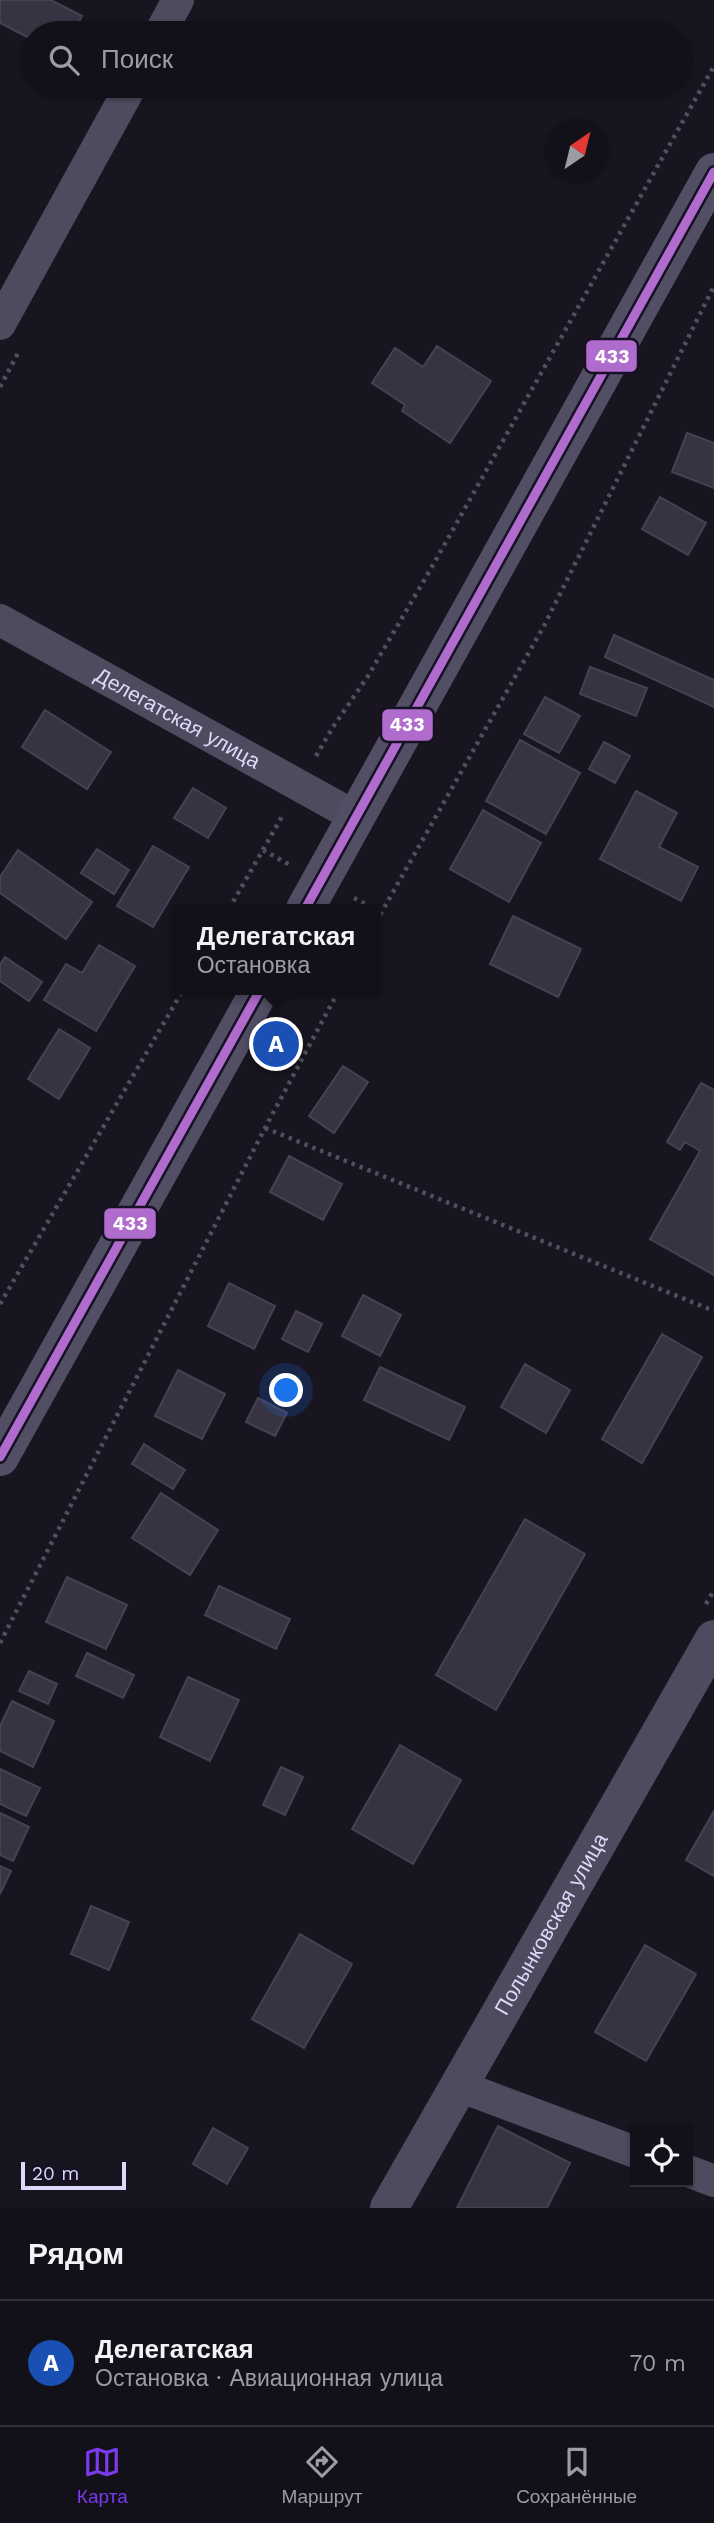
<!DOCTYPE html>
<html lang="ru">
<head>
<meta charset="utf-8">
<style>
	body { margin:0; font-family:"Work Sans",sans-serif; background:#1b1921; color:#f1f3f6 }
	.controls { position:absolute; right:21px; bottom:21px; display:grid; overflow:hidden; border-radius:0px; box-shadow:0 2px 5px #0004 }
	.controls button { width:63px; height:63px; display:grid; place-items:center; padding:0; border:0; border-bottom:2px solid #313037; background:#121018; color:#f1f3f6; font:35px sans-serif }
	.compass { position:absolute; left:546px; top:119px; width:63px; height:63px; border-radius:50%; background:#121018; box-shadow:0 2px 5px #0004; rotate:35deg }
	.scale { position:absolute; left:21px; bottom:18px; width:105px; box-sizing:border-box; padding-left:7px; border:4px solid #dfd8fb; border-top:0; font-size:19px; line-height:24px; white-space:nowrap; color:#dfd8fb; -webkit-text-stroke:5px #161124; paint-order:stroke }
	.you { position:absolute; left:287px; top:1391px; width:24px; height:24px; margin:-18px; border:5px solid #fff; border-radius:50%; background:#1a73e8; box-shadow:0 0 0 10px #1a73e833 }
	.badge { display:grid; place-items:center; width:46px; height:46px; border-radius:50%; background:#7c3aed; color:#fff; font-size:23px; font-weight:700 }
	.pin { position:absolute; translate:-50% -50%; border:4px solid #fff; box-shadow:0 2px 7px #0006 }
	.popup { position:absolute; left:171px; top:904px; width:210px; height:91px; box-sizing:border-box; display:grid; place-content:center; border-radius:0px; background:#121018; filter:drop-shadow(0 2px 5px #0005); font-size:23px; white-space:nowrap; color:#9c9da2 }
	.popup b { font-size:26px; color:#f1f3f6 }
	.popup::after { content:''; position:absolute; left:50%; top:100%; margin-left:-14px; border:14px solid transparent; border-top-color:#121018 }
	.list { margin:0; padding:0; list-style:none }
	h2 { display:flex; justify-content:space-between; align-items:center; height:91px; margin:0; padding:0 28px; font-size:30px }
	h2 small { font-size:23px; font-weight:400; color:#9c9da2 }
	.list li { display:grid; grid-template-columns:46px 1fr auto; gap:21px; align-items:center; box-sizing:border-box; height:126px; padding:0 28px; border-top:2px solid #313037 }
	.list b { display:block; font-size:26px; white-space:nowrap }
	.list p { margin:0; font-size:23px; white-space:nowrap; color:#9c9da2 }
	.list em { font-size:23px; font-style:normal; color:#9c9da2 }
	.icon { flex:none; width:38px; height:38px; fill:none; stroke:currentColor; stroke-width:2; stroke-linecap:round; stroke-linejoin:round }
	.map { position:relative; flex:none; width:714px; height:2208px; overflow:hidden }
	.search { position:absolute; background:#121018; box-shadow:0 2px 5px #0004; left:21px; right:21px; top:21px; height:77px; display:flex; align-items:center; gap:18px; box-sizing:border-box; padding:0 24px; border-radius:38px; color:#9c9da2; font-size:26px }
	.sheet { height:217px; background:#121018 }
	nav { display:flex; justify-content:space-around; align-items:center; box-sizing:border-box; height:98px; border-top:2px solid #313037; background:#121018; font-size:19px; color:#9c9da2 }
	nav a { display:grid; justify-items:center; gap:4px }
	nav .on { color:#7c3aed }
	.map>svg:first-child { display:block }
	.building { fill:#373342; stroke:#464153; stroke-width:2 }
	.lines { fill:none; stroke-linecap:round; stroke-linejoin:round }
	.path { stroke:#49525f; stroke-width:4.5; stroke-dasharray:3.5 5; stroke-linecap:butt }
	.minor { stroke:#4e4b5f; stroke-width:32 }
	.tertiary { stroke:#4e4b5f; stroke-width:38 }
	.secondary { stroke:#524f65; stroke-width:38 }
	.bus-1-casing { stroke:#161124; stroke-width:14 }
	.bus-1 { stroke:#b06ccc; stroke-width:9 }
	.labels { text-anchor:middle; stroke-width:5; stroke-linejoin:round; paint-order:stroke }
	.street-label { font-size:21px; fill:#dfd8fb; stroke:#161124 }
	.line-badge { stroke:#161124; stroke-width:2.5 }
	.badge-label { font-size:19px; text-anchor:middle; font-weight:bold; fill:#fff }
</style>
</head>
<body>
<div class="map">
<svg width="714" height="2208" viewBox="0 0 714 2208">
	<rect width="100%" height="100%" fill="#181520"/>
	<path class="building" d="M 0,0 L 51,0 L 82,16 L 73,33 L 33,33 L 33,40 L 0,23 Z
		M 437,346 L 491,381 L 450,443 L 402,411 L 405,405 L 372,383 L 395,348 L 423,367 Z
		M 687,433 L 714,443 L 714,488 L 672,472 Z
		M 660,497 L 706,523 L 688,555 L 642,529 Z
		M 614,635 L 714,680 L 714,707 L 605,657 Z
		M 590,667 L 647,688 L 636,716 L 580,694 Z
		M 545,697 L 580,716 L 559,753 L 524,734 Z
		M 45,710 L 111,752 L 87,789 L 22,747 Z
		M 520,740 L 580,773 L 546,834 L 486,801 Z
		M 604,742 L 630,756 L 615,783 L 589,769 Z
		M 193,788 L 226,808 L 208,838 L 174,818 Z
		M 636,791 L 677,813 L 659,847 L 698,867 L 681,901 L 600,859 Z
		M 483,810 L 541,843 L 509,902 L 450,869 Z
		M 153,846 L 189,867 L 153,927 L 117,906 Z
		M 97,849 L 129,870 L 114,894 L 81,873 Z
		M 18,850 L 92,902 L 66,939 L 0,893 L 0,877 Z
		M 513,916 L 581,949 L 558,997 L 490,964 Z
		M 99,945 L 135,966 L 96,1031 L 44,1000 L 66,964 L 82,973 Z
		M 5,957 L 42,982 L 29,1001 L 0,981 L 0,965 Z
		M 59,1029 L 90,1048 L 59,1099 L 28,1079 Z
		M 343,1066 L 368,1082 L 334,1133 L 309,1116 Z
		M 701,1083 L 714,1090 L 714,1275 L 650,1239 L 700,1151 L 685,1142 L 680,1150 L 667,1142 Z
		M 289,1156 L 342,1184 L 323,1220 L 270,1192 Z
		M 229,1283 L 275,1306 L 254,1349 L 208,1326 Z
		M 363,1295 L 401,1315 L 380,1356 L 342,1336 Z
		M 296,1311 L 322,1324 L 308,1352 L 282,1339 Z
		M 662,1334 L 702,1357 L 642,1463 L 602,1439 Z
		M 525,1364 L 570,1390 L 546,1433 L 501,1407 Z
		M 380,1367 L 465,1407 L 449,1440 L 364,1400 Z
		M 178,1370 L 225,1394 L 202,1439 L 155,1416 Z
		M 258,1398 L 287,1413 L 275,1436 L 246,1422 Z
		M 144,1444 L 185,1470 L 173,1489 L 132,1464 Z
		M 161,1493 L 218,1530 L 190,1575 L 132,1538 Z
		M 525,1519 L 585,1554 L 496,1710 L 436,1675 Z
		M 67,1577 L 127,1605 L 106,1649 L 46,1622 Z
		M 219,1586 L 290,1619 L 276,1649 L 205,1615 Z
		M 87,1653 L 134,1675 L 123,1698 L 76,1676 Z
		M 29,1671 L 57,1684 L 48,1704 L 19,1691 Z
		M 188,1677 L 239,1700 L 210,1761 L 160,1737 Z
		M 12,1701 L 54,1721 L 33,1767 L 0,1751 L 0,1726 Z
		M 400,1745 L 461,1780 L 413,1864 L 352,1829 Z
		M 281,1767 L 303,1777 L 285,1815 L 263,1805 Z
		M 0,1769 L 40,1788 L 26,1816 L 0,1804 Z
		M 714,1811 L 714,1876 L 686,1860 Z
		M 0,1813 L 29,1827 L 13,1861 L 0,1855 Z
		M 0,1866 L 11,1871 L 0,1894 Z
		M 91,1906 L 129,1922 L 109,1970 L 71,1954 Z
		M 300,1934 L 352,1964 L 304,2048 L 252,2019 Z
		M 645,1945 L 696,1974 L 646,2061 L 595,2032 Z
		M 498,2126 L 570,2163 L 547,2208 L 457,2208 Z
		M 213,2128 L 248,2148 L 227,2184 L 193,2164 Z"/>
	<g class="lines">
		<path class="path" d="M 0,387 L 18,353
			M 316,756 L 333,727 L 368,676 L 433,565 L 714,66
			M 263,850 L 290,865
			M 354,898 L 375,909
			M 229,909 L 284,813
			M 376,922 L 545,624 L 714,286
			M 265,1128 L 714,1311
			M 0,1304 L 183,990
			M 706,1604 L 714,1590
			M 0,1643 L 265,1128 L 339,990"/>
		<g class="minor">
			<path d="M 160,33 L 178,0"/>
			<path d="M 0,324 L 131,86"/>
			<path id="s1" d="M 0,620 L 356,817"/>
			<path d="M 459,2086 L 635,2152"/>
			<path d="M 688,2171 L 714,2181"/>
		</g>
		<path class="tertiary" id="s2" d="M 389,2208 L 714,1639"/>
		<path class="secondary" d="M 305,909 L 714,172
			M 0,1457 L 260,990"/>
		<defs>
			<path id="bus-1" d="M 305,909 L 714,172
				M 0,1457 L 260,990"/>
		</defs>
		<use href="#bus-1" class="bus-1-casing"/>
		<use href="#bus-1" class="bus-1"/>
	</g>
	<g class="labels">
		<g class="street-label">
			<text dy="7" stroke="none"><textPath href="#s1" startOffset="203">Делегатская улица</textPath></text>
			<text dy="7" stroke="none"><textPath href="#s2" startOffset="327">Полынковская улица</textPath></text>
		</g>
	</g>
	<g class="line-badge">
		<rect x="585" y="339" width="53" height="34" rx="7" fill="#b06ccc"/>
		<rect x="381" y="708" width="53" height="34" rx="7" fill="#b06ccc"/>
		<rect x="103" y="1207" width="54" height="33" rx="7" fill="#b06ccc"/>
	</g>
	<g class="badge-label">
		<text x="612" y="363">433</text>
		<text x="407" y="731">433</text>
		<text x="130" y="1230">433</text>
	</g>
</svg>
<div class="controls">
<button><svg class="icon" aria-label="locate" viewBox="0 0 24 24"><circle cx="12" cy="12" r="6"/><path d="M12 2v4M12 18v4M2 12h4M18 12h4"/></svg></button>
</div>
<svg class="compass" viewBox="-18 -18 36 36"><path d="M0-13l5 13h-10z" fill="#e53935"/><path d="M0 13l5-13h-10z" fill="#9c9da2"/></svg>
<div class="scale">20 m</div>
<div class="you"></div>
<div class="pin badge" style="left:276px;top:1044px;background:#1a4fb4">A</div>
<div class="popup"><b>Делегатская</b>Остановка</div>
<div class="search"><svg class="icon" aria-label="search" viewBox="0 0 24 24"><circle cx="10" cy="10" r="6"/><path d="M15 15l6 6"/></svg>Поиск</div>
</div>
<section class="sheet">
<h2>Рядом<small></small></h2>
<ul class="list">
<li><span class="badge" style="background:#1a4fb4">A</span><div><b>Делегатская</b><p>Остановка · Авиационная улица</p></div><em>70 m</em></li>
</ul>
</section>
<nav>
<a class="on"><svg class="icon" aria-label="map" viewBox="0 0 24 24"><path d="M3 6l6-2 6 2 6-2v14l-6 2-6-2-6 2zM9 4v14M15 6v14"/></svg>Карта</a>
<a><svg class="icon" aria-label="directions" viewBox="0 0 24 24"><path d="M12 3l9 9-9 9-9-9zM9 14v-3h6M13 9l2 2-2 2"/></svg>Маршрут</a>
<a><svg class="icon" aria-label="saved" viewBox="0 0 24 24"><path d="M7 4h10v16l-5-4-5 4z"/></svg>Сохранённые</a>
</nav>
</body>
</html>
